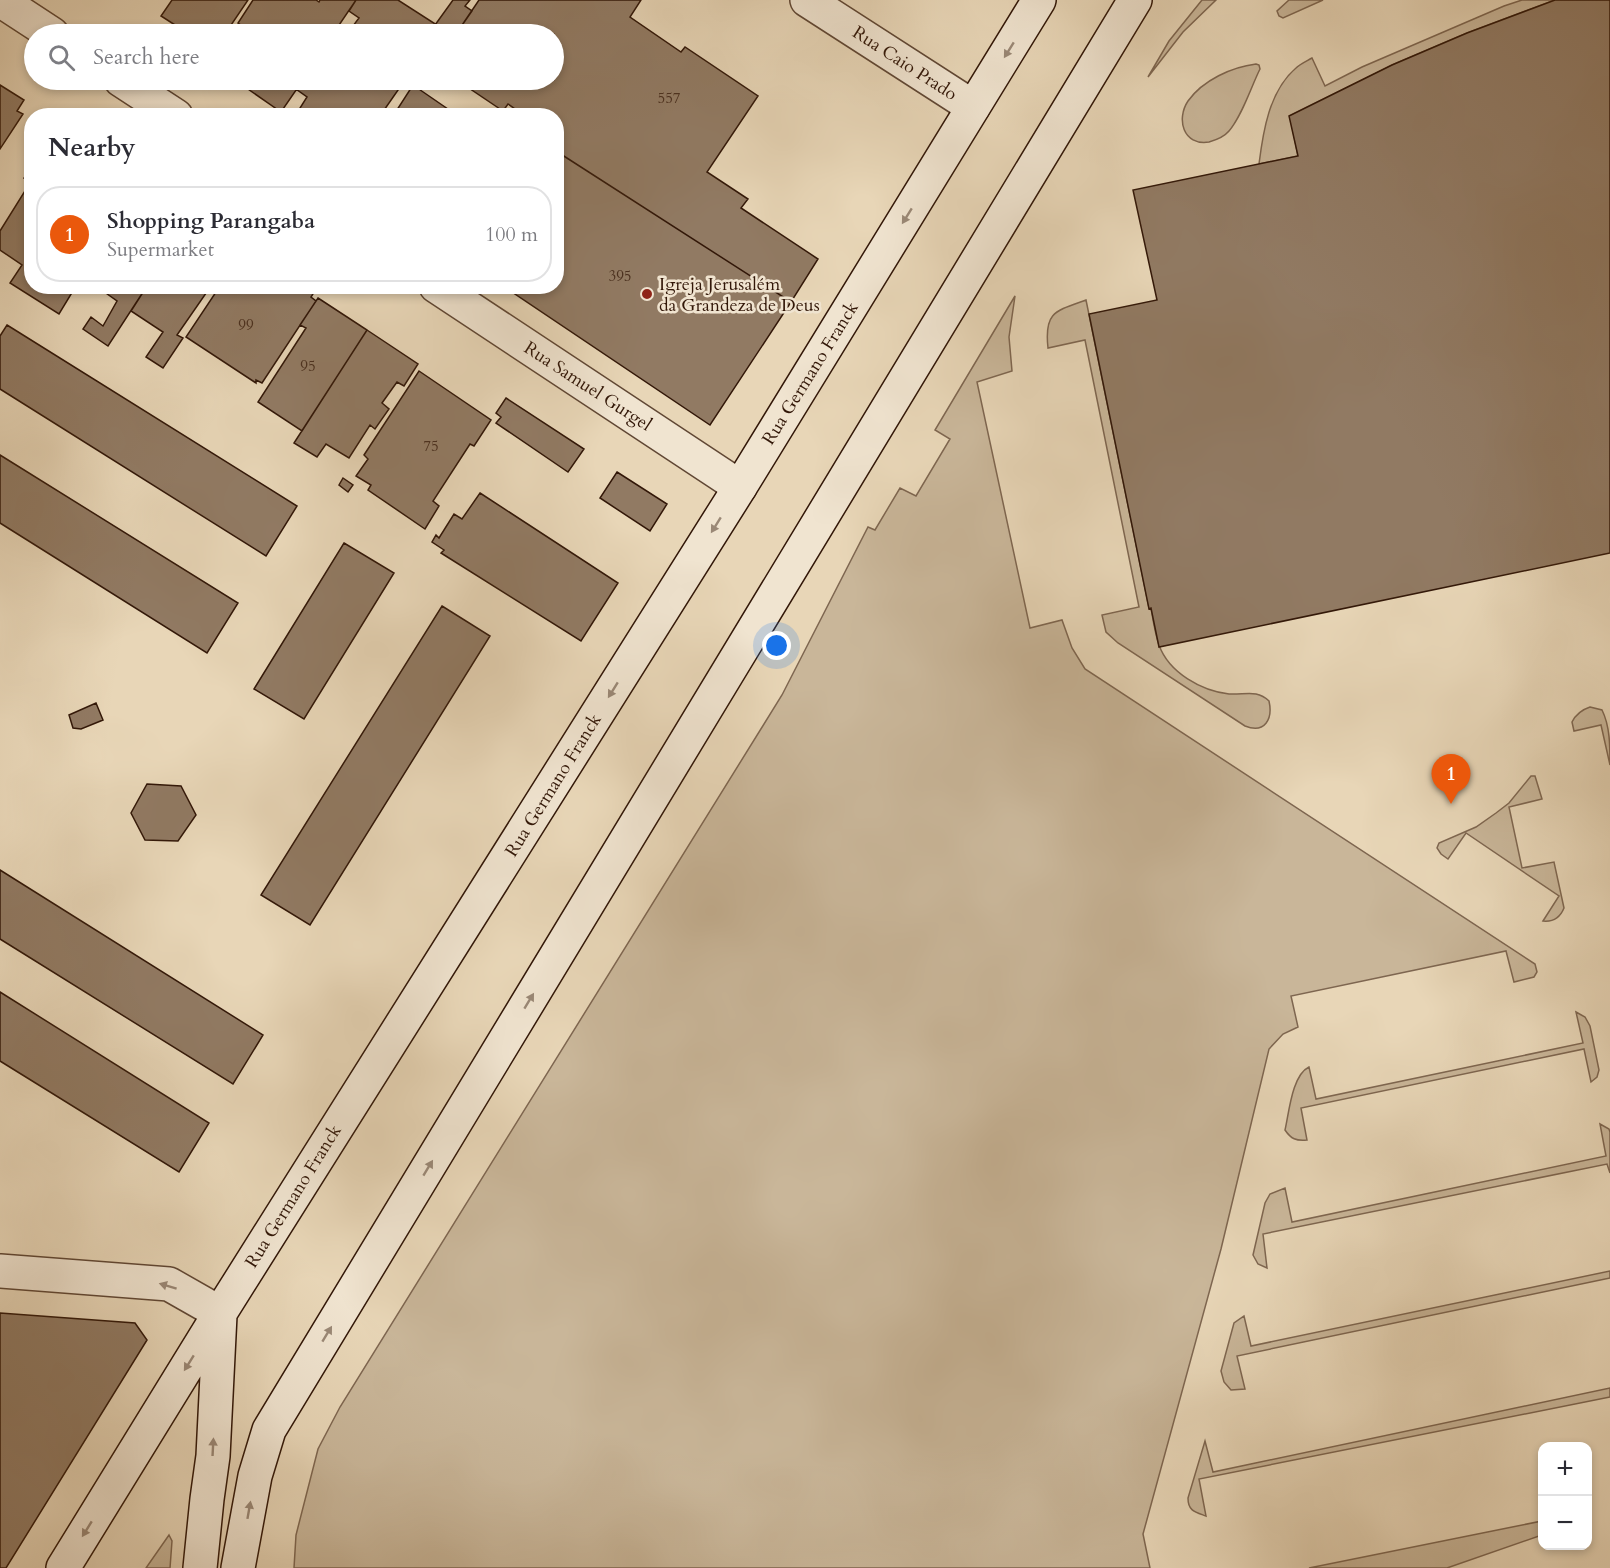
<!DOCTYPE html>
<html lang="en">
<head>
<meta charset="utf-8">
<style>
	body { margin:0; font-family:Cardo,serif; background:#f7f7f7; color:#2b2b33 }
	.controls { position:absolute; right:18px; bottom:18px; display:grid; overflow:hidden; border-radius:12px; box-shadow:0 3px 9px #0003 }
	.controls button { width:54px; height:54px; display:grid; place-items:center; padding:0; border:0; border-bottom:2px solid #e1e1e2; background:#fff; color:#2b2b33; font:30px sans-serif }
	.you { position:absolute; left:777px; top:646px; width:21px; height:21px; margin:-15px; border:4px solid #fff; border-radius:50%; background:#1a73e8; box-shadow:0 0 0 9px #1a73e833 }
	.badge { display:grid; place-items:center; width:39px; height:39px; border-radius:50%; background:#ea580c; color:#fff; font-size:20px; font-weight:700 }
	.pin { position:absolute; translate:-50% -50px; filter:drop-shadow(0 2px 3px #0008) }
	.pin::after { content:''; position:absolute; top:32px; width:21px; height:18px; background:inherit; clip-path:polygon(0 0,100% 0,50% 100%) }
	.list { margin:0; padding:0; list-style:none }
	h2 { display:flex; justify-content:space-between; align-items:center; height:78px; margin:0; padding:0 24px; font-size:26px }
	h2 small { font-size:20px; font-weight:400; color:#7c7c81 }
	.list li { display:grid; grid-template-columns:39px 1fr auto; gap:18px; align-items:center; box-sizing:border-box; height:96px; margin:0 12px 12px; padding:0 12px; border:2px solid #e1e1e2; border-radius:24px }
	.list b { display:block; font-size:22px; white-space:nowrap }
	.list p { margin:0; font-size:20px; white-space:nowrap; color:#7c7c81 }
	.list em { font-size:20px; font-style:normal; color:#7c7c81 }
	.icon { flex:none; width:33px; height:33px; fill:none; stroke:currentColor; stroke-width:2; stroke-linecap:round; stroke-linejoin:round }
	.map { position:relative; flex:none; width:1610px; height:1568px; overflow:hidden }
	.search { position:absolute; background:#fff; box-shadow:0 3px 9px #0003; left:24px; top:24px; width:540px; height:66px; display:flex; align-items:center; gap:15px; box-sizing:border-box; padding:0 21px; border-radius:33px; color:#7c7c81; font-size:22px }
	.panel { position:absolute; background:#fff; box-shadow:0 3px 9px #0003; left:24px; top:108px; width:540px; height:186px; border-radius:24px }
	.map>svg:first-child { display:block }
	.green { fill:#c9b699; stroke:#7e6650; stroke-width:1.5 }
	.building { fill:#917a63; stroke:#321708; stroke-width:1.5 }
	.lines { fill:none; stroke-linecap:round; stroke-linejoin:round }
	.minor-casing { stroke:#604734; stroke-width:36 }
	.tertiary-casing { stroke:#604734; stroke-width:36 }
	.secondary-casing { stroke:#321708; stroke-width:36 }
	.minor { stroke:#f0e4d0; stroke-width:33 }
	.tertiary { stroke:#f0e4d0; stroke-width:33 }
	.secondary { stroke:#f0e4d0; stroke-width:33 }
	.oneway { fill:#9a8876 }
	.poi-dot { fill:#8f2418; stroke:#f0e4d0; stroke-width:2 }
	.labels { text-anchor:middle; stroke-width:5; stroke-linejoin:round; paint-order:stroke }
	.number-label { font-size:15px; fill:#4a301f }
	.street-label { font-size:18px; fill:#321708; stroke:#f0e4d0 }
	.poi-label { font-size:18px; fill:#321708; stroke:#f0e4d0; text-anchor:start }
</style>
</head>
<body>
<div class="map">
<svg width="1610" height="1568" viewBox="0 0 1610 1568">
	<rect width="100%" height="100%" fill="#e8d6b7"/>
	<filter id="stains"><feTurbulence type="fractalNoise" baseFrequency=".00333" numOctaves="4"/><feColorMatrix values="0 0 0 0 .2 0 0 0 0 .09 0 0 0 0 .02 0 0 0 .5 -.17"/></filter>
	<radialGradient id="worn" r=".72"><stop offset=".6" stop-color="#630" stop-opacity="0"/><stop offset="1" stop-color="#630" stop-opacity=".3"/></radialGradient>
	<path class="green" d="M 1202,0 L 1216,0 L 1183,32 L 1148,77 L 1169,41 Z
		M 1289,0 L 1323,0 L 1283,18 L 1279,16 L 1277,11 Z
		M 1522,0 L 1555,0 L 1467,33 L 1392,65 L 1290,116 L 1298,156 L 1259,164 C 1263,132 1269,91 1296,68 C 1300,64 1307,61 1312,58 L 1325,86 L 1362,67 L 1504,6 Z
		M 1256,64 L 1259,65 L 1260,69 C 1251,87 1242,116 1229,131 C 1224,137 1216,140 1209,142 C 1183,146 1176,119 1188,101 C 1203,80 1232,67 1256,64 Z
		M 1015,296 L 1009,337 L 1012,371 L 977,382 L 1030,628 L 1062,620 L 1072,648 L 1085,669 L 1535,964 L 1537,972 L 1534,977 L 1514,982 L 1506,951 L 1291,996 L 1298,1027 L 1283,1034 L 1269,1049 L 1221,1249 L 1143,1534 L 1150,1568 L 294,1568 L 296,1535 L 318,1449 L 340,1407 L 782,695 L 868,527 L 875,530 L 900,488 L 916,496 L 950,439 L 935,430 Z
		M 1086,300 L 1149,608 L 1151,608 C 1153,620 1155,634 1159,645 C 1169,673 1202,691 1229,694 C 1245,695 1257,689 1269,701 C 1273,719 1265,734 1245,726 L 1118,643 L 1106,632 L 1102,615 L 1139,607 L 1085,340 L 1048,348 C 1044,312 1055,311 1086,300 Z
		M 1590,707 L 1602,710 C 1610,726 1610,746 1610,765 L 1601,725 L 1574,731 L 1572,722 C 1576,714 1581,710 1590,707 Z
		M 1531,776 L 1535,776 L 1542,799 L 1509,807 L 1522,868 L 1554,862 L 1564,908 C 1560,918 1553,922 1543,921 L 1559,896 L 1466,833 L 1448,859 L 1441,854 L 1437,848 L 1439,843 L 1476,827 L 1496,813 L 1509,803 Z
		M 1576,1012 L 1585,1017 L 1590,1026 L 1599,1070 L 1597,1077 L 1591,1082 L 1584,1049 L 1301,1108 L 1307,1140 C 1296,1141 1291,1139 1285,1130 C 1289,1113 1292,1075 1309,1067 L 1316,1099 L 1583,1043 Z
		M 1600,1124 L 1609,1129 L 1610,1132 L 1610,1173 L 1607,1164 L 1263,1234 L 1267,1268 L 1258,1264 L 1253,1255 L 1265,1203 L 1270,1194 L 1285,1188 L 1292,1222 L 1606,1156 Z
		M 1610,1271 L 1610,1278 L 1237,1356 L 1245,1389 L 1231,1390 L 1224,1382 L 1221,1371 L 1234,1323 L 1244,1316 L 1251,1346 Z
		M 1610,1388 L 1610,1397 L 1199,1479 L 1206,1516 C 1195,1512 1188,1511 1188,1498 L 1205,1441 L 1213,1472 Z
		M 1542,1521 L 1542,1535 L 1447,1568 L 1309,1568 Z
		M 169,1535 L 172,1541 L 170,1568 L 146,1568 Z"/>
	<path class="building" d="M 172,0 L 248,0 L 225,34 L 189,34 L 161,16 Z
		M 316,0 L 319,2 L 320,0 L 356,0 L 333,34 L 249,34 L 251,32 L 238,23 L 253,0 Z
		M 356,0 L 398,0 L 440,27 L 436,34 L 347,34 L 359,18 L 349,11 Z
		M 453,0 L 470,0 L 465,6 L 472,11 L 456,34 L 451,34 L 435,25 Z
		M 479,0 L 641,0 L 630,17 L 681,52 L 685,47 L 758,96 L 707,172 L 748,199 L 741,208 L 818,259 L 791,302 L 556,151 L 556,116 L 525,116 L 508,104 L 503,111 L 457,80 L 554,80 L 554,34 L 456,34 Z
		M 1555,0 L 1610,0 L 1610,553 L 1159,647 L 1151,608 L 1149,609 L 1089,314 L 1157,300 L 1133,190 L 1298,156 L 1289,116 L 1392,65 L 1467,33 Z
		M 235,80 L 303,80 L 281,112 Z
		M 303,80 L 405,80 L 380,116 L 295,116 L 307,97 L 296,89 Z
		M 0,85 L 24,100 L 17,111 L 23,114 L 0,149 Z
		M 413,85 L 458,116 L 393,116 Z
		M 556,151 L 791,302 L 710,425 L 503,286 L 556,286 Z
		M 32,167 L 32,286 L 76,286 L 59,314 L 10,283 L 22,265 L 0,250 L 0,231 L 30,183 L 24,178 Z
		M 96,286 L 147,286 L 108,346 L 83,329 L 91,317 L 103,326 L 117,301 Z
		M 147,286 L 211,286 L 177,335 L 183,338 L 163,368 L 146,357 L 163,332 L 131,311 Z
		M 220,286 L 311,286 L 316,289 L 311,297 L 316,301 L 262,383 L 256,380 L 256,383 L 186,337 Z
		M 318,298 L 367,330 L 302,431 L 258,402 L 306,328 L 300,325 Z
		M 7,325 L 297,506 L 266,556 L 0,389 L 0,336 Z
		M 367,330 L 418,364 L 404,386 L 397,382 L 382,403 L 389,409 L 375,429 L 370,425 L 349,458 L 326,444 L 317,457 L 294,443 Z
		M 419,371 L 491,420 L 474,446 L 470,444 L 433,501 L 439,506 L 425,529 L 368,490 L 371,485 L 356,476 L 368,459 L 364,455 Z
		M 506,398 L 584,449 L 568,472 L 496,423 L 501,417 L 496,413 Z
		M 0,455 L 238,603 L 207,653 L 0,523 Z
		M 617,472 L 667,504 L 650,531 L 600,498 Z
		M 343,478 L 353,485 L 348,492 L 339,485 Z
		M 480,493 L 618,583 L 581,641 L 441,553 L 444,550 L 432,542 L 436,535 L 439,538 L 454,514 L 462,519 Z
		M 344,543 L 394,573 L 304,719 L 254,689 Z
		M 442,606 L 490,636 L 310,925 L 261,895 Z
		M 96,703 L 103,720 L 81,729 L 73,728 L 69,715 Z
		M 147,784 L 181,786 L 196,815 L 178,841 L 145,840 L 131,813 Z
		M 0,870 L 263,1035 L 233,1084 L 0,939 Z
		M 0,992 L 209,1123 L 179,1172 L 0,1061 Z
		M 0,1313 L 135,1323 L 147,1340 L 6,1568 L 0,1568 Z"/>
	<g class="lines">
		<defs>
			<path id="minor" d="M 0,0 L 52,34
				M 807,0 L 973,107
				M 121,80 L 176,116
				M 436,286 L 740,487"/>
			<path id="tertiary" d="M 0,1271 L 169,1284 L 220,1313"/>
			<path id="secondary" d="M 63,1568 L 220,1313 L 740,487 L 1039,0
				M 200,1568 L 207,1499 L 213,1456 L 220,1315
				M 238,1568 L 255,1476 L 269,1430 L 1135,0"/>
		</defs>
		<use href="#minor" class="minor-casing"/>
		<use href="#tertiary" class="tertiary-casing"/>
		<use href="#secondary" class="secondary-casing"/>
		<use href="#minor" class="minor"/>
		<use href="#tertiary" class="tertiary"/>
		<use href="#secondary" class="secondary"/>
	</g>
	<defs><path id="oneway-solid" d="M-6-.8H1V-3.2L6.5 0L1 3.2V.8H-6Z" transform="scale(1.5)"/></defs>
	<g class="oneway">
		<use href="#oneway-solid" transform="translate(1009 50) rotate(122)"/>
		<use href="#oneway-solid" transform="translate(907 216) rotate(122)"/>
		<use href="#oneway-solid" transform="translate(716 525) rotate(122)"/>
		<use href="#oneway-solid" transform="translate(613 690) rotate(122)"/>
		<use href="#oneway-solid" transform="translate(529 1001) rotate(-59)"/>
		<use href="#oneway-solid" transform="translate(428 1168) rotate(-59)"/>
		<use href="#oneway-solid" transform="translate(168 1286) rotate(-163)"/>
		<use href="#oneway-solid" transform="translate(327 1334) rotate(-59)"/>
		<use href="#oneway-solid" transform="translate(189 1363) rotate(122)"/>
		<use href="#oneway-solid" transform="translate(213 1447) rotate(-87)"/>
		<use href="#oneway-solid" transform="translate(249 1510) rotate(-80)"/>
		<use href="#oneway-solid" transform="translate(87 1529) rotate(122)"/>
	</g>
	<circle class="poi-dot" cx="647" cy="294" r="6"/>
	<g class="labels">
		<g class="number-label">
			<text x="669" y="103">557</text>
			<text x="620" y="281">395</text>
			<text x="246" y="330">99</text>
			<text x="308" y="371">95</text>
			<text x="431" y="451">75</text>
		</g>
		<g class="street-label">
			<text transform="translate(905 63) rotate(33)" y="6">Rua Caio Prado</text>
			<text transform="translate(810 373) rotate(-58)" y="6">Rua Germano Franck</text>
			<text transform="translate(588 386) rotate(33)" y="6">Rua Samuel Gurgel</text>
			<text transform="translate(553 785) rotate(-58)" y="6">Rua Germano Franck</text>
			<text transform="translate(293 1196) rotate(-58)" y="6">Rua Germano Franck</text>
		</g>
		<g class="poi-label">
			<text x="659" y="290">Igreja Jerusalém<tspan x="659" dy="21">da Grandeza de Deus</tspan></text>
		</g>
	</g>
	<rect width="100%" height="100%" filter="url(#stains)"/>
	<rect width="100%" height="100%" fill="url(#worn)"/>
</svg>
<div class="controls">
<button>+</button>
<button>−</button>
</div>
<div class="you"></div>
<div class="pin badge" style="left:1451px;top:804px">1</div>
<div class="search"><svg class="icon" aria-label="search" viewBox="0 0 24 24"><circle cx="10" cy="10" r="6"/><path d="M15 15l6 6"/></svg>Search here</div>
<section class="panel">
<h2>Nearby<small></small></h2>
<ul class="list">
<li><span class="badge">1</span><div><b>Shopping Parangaba</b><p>Supermarket</p></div><em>100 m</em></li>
</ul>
</section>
</div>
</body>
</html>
